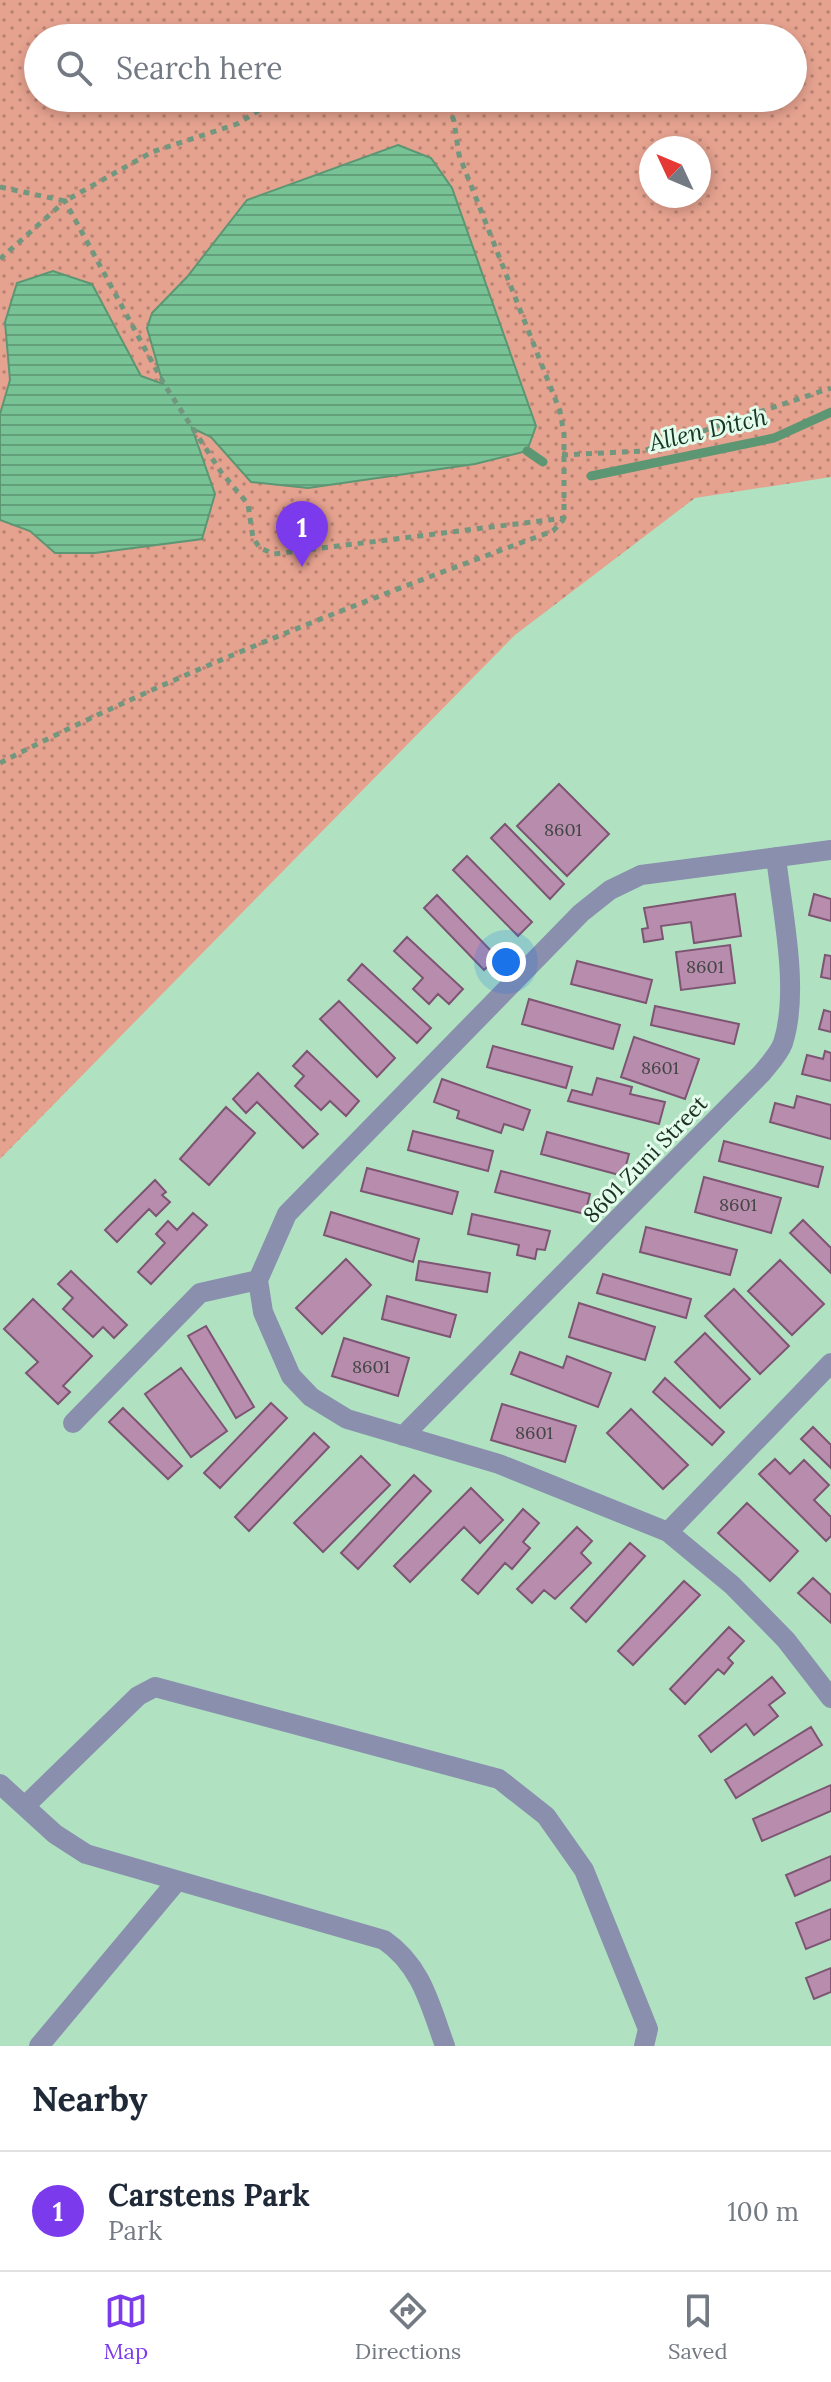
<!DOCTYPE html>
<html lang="en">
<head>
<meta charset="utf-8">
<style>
	body { margin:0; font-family:Lora,serif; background:#f6f6f7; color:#1f2937 }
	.compass { position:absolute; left:639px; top:136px; width:72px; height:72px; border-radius:50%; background:#fff; box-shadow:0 4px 12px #0003; rotate:314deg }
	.you { position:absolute; left:506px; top:962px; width:28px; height:28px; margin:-20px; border:6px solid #fff; border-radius:50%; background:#1a73e8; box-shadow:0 0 0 12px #1a73e833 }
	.badge { display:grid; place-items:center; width:52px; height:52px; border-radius:50%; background:#7c3aed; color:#fff; font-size:26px; font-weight:700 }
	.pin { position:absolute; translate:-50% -66px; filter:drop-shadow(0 2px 4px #0008) }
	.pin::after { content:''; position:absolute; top:42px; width:28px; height:24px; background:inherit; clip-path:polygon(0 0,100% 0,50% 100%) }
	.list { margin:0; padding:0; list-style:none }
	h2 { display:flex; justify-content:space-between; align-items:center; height:104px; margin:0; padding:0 32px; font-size:34px }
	h2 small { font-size:26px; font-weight:400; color:#747a83 }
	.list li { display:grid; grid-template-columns:52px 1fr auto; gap:24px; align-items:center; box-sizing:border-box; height:120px; padding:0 32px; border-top:2px solid #e0e1e3 }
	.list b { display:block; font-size:30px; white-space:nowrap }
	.list p { margin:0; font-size:26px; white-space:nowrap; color:#747a83 }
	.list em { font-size:26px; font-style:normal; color:#747a83 }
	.icon { flex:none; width:44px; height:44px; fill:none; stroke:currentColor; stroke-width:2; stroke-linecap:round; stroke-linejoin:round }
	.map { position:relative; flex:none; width:831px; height:2046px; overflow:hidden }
	.search { position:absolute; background:#fff; box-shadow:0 4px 12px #0003; left:24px; right:24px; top:24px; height:88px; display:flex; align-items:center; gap:20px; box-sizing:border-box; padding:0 28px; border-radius:44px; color:#747a83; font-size:30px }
	.sheet { height:224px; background:#fff }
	nav { display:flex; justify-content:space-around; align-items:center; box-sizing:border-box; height:112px; border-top:2px solid #e0e1e3; background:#fff; font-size:22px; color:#747a83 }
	nav a { display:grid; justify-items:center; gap:4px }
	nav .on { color:#7c3aed }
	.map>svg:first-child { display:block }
	.grass { fill:url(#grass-dots); fill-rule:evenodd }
	.water { fill:url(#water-rules); stroke:#5c9673; stroke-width:2 }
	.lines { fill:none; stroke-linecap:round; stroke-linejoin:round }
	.stream { stroke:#5c9673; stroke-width:9 }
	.building { fill:#b88cac; stroke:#7d5573; stroke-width:2 }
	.path { stroke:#72977f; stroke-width:5; stroke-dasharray:6 6; stroke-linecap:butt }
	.minor { stroke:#898fad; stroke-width:20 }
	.labels { text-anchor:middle; stroke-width:6; stroke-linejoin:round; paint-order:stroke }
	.number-label { font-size:18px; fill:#424644 }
	.street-label { font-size:22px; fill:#1b2e22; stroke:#e3fceb }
	.water-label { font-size:24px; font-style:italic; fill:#153623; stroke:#e3fceb }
</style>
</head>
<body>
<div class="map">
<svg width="831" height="2046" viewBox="0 0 831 2046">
	<defs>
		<pattern id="grass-dots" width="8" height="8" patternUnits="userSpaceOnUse" patternTransform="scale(2)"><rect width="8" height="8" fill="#e5a28f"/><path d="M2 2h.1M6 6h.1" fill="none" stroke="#b98474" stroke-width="1.8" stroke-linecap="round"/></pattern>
		<pattern id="water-rules" width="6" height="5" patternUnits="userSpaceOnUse" patternTransform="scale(2)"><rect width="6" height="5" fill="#78c396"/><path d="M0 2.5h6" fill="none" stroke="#629f7a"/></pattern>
	</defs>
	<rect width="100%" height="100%" fill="#b0e2c2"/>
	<path class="grass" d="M 0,0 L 831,0 L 831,477 L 695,498 L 515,635 L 0,1159 ZM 38,38 L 793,38 L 793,98 L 38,98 ZM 651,148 L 699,148 L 699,196 L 651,196 Z"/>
	<path class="water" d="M 398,145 L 431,158 L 452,188 L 536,426 L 527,451 L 475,464 L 308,488 L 251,482 L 211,437 L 192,428 L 215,494 L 202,539 L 95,553 L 55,553 L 30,531 L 0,520 L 0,414 L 10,380 L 5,322 L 17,283 L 53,271 L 92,284 L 141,376 L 163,384 L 147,328 L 152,313 L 187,277 L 247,200 Z"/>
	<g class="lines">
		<path class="stream" d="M 527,451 L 543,462
			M 591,476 L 774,438 L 831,412"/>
	</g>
	<path class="building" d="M 559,784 L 609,834 L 567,876 L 517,826 Z
		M 505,824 L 564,884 L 550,899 L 491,838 Z
		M 467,856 L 532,922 L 518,936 L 453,870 Z
		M 735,894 L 741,936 L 694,943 L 691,922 L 661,926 L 663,939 L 644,942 L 642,929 L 648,928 L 644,908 Z
		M 814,894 L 831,899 L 831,921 L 809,915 Z
		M 437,895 L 497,957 L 484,970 L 424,908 Z
		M 407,937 L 463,989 L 449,1004 L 438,994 L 429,1004 L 413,989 L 423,978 L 394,951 Z
		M 730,945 L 735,983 L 681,990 L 676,952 Z
		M 825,955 L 831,956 L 831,979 L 821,977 Z
		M 577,961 L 652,980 L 646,1003 L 571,984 Z
		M 362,964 L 431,1028 L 417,1043 L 348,980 Z
		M 529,999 L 620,1025 L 613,1049 L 522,1024 Z
		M 339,1001 L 395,1058 L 377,1077 L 320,1019 Z
		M 655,1006 L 739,1024 L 734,1044 L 651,1025 Z
		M 824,1010 L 831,1012 L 831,1032 L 819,1029 Z
		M 634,1037 L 699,1059 L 685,1099 L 621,1077 Z
		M 493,1046 L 572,1067 L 566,1088 L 487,1067 Z
		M 307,1051 L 359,1101 L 346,1116 L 330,1101 L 321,1110 L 295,1086 L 304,1076 L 293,1066 Z
		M 825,1051 L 831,1053 L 831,1081 L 802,1074 L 807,1055 L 823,1059 Z
		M 258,1073 L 318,1134 L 303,1148 L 257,1102 L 246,1113 L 233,1099 Z
		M 597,1078 L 632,1087 L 630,1094 L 665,1102 L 659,1124 L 568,1101 L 572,1090 L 592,1095 Z
		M 442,1079 L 530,1110 L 523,1130 L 504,1124 L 501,1133 L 457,1118 L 459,1111 L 434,1102 Z
		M 797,1096 L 831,1105 L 831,1139 L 770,1122 L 775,1103 L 794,1108 Z
		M 226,1107 L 255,1133 L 209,1185 L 180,1159 Z
		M 413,1131 L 493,1151 L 488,1171 L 408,1150 Z
		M 547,1132 L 629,1154 L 623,1176 L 541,1154 Z
		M 724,1141 L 823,1167 L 818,1187 L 719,1161 Z
		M 367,1168 L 458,1192 L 452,1214 L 361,1191 Z
		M 501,1171 L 590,1194 L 585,1214 L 495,1192 Z
		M 704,1177 L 781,1198 L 771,1233 L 695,1212 Z
		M 155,1180 L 166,1192 L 162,1195 L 170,1202 L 156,1216 L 149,1209 L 117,1242 L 105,1230 Z
		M 331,1212 L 419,1239 L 413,1262 L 324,1235 Z
		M 193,1213 L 207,1225 L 151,1284 L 138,1272 L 165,1243 L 156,1234 L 168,1221 L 177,1230 Z
		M 472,1214 L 550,1231 L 545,1250 L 537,1249 L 535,1259 L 517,1255 L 519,1245 L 468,1234 Z
		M 803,1220 L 831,1248 L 831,1273 L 790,1233 Z
		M 646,1227 L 737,1250 L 730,1275 L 640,1252 Z
		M 346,1259 L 371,1285 L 322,1334 L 296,1308 Z
		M 780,1260 L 824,1304 L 792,1335 L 748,1291 Z
		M 419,1261 L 490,1273 L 487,1292 L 416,1280 Z
		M 71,1271 L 127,1325 L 114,1338 L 103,1327 L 93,1337 L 63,1309 L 73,1298 L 58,1284 Z
		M 603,1274 L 691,1299 L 686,1318 L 597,1293 Z
		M 734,1289 L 789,1346 L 760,1374 L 705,1316 Z
		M 387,1296 L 456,1315 L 450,1337 L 382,1319 Z
		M 33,1299 L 92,1356 L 63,1386 L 70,1392 L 58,1404 L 26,1373 L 38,1362 L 4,1329 Z
		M 579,1303 L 655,1327 L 645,1360 L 569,1337 Z
		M 206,1326 L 254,1407 L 236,1418 L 188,1336 Z
		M 705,1333 L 750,1379 L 720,1408 L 675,1362 Z
		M 344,1338 L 409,1358 L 398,1396 L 332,1376 Z
		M 520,1352 L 563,1368 L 567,1356 L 611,1373 L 598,1407 L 511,1374 Z
		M 181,1368 L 227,1431 L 191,1457 L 145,1394 Z
		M 665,1378 L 724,1432 L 712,1445 L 653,1392 Z
		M 271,1403 L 287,1418 L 220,1488 L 204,1473 Z
		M 502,1404 L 576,1426 L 565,1462 L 491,1440 Z
		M 123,1408 L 182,1466 L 168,1479 L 109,1422 Z
		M 631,1409 L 688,1465 L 663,1489 L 607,1433 Z
		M 813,1427 L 831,1445 L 831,1468 L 801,1439 Z
		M 314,1433 L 329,1447 L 249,1531 L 235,1517 Z
		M 361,1456 L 390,1485 L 323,1552 L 294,1523 Z
		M 775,1459 L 790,1474 L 804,1460 L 829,1485 L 814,1500 L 831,1517 L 831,1536 L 826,1541 L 759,1474 Z
		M 414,1475 L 431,1491 L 358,1569 L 341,1553 Z
		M 471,1488 L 503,1520 L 480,1543 L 464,1527 L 410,1582 L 394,1566 Z
		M 747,1503 L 798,1551 L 770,1581 L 718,1533 Z
		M 523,1509 L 539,1523 L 523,1542 L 530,1548 L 512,1569 L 505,1563 L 478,1594 L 462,1580 Z
		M 577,1527 L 592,1541 L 581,1553 L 591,1563 L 555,1599 L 544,1590 L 532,1603 L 517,1589 Z
		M 630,1543 L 645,1556 L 586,1622 L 571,1608 Z
		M 813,1578 L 831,1595 L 831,1623 L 798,1593 Z
		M 684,1581 L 700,1595 L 633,1665 L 618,1651 Z
		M 729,1627 L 744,1641 L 728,1658 L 733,1663 L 724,1674 L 718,1669 L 685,1704 L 670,1689 Z
		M 772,1677 L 785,1693 L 769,1705 L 778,1716 L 754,1735 L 746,1724 L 711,1752 L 699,1736 Z
		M 811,1727 L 822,1745 L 736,1798 L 725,1780 Z
		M 831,1785 L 831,1811 L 762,1841 L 753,1819 Z
		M 831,1856 L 831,1880 L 795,1896 L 786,1875 Z
		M 831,1909 L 831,1939 L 806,1949 L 796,1923 Z
		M 831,1968 L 831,1992 L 814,1999 L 806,1978 Z"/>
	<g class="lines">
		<path class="path" d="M 361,38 L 387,38
			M 0,187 L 65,201 L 152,152 L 237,124 L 279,98
			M 0,259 L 65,201 L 164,384 L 221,472 L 248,504 L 253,538 L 260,548 L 274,554 L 564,518 L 564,434 L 560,411 L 459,155 L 454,121 L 445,98
			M 562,455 L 643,451 L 831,388
			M 0,763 C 178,671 365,600 553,531 L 564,519"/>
		<path class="minor" d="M 831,850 L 641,875 L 610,890 L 581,913 L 287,1214 L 258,1280 L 263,1312 L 291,1376 L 311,1397 L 347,1419 L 499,1464 L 668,1532 L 732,1585 L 786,1640 L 831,1698
			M 73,1423 L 200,1293 L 258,1280
			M 403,1436 L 762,1073 C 769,1064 779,1054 783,1043 C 800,990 782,911 776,857
			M 668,1532 L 831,1363
			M 0,1784 L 55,1834 L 86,1854 L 384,1940 C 422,1966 430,2005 445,2046
			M 25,1806 L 138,1696 L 155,1687 L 499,1779 L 546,1816 L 584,1870 L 648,2029 L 644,2046
			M 39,2046 L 177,1881"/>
	</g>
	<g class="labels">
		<g class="number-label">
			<text x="563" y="836">8601</text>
			<text x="705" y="973">8601</text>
			<text x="660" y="1074">8601</text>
			<text x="738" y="1211">8601</text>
			<text x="371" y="1373">8601</text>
			<text x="534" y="1439">8601</text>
		</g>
		<g class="street-label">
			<text transform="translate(645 1159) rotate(-46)" y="8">8601 Zuni Street</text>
		</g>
		<g class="water-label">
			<text transform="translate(708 430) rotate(-13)" y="8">Allen Ditch</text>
		</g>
	</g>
</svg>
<svg class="compass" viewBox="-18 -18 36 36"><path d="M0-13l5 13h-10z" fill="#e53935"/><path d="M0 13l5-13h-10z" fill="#747a83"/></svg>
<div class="you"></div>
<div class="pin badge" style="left:302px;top:567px">1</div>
<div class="search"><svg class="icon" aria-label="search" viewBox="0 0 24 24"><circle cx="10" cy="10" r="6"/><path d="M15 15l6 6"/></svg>Search here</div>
</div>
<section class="sheet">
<h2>Nearby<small></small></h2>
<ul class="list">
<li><span class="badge">1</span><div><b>Carstens Park</b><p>Park</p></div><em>100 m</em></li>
</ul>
</section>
<nav>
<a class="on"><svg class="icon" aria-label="map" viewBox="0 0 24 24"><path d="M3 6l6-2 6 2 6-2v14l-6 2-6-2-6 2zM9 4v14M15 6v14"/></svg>Map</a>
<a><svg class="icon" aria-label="directions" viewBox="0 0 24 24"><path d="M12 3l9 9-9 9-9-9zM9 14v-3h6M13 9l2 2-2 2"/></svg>Directions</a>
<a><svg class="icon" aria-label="saved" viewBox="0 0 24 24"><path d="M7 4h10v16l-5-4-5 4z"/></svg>Saved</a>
</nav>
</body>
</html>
